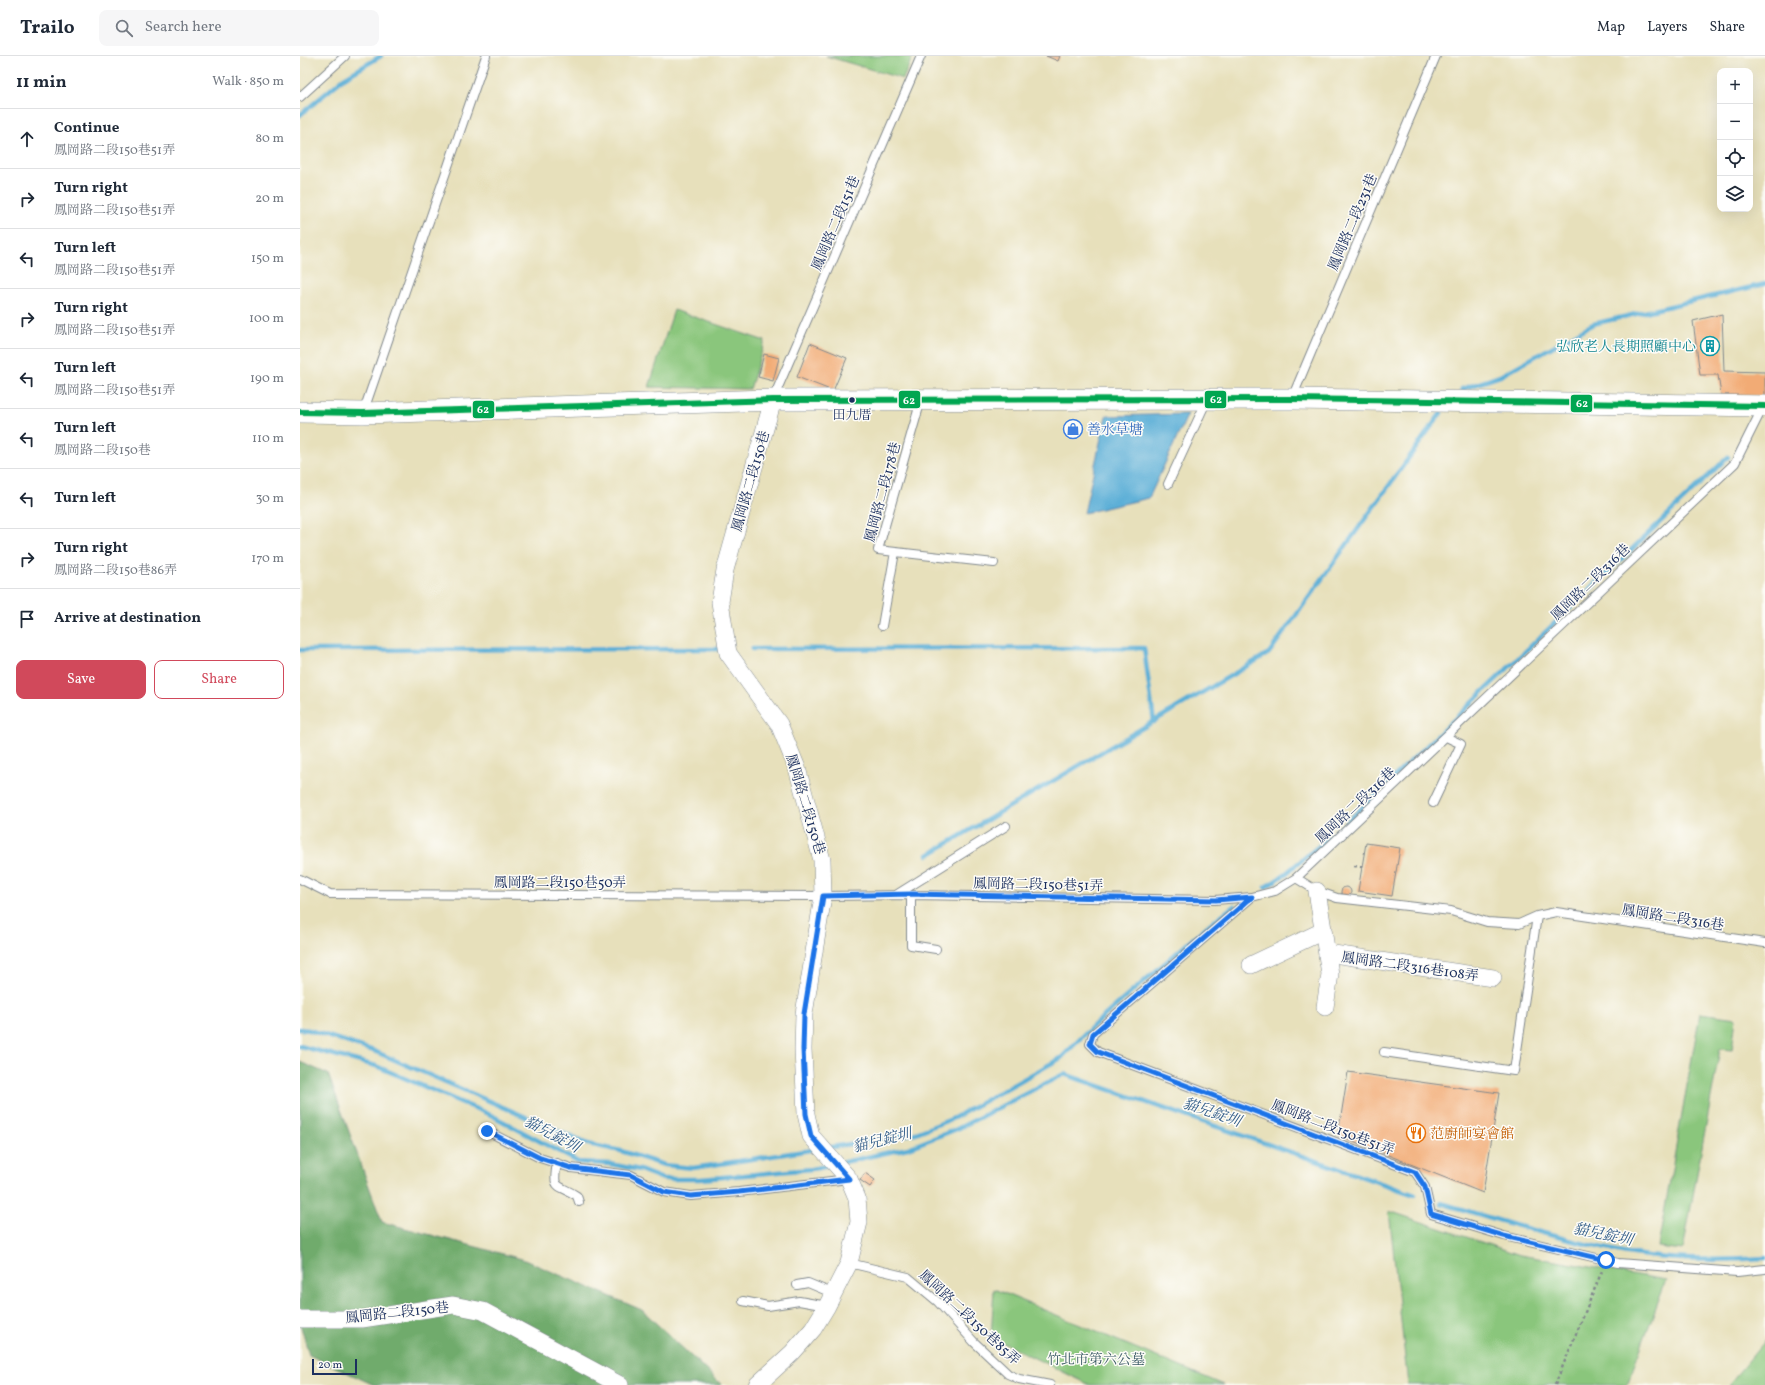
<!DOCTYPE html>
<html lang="en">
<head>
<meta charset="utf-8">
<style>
	body { margin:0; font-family:Vollkorn,"Noto Serif TC",serif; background:#f6f6f7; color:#1f2937 }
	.controls { position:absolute; right:12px; top:12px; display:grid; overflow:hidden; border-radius:8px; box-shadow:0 4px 16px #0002 }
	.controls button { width:36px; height:36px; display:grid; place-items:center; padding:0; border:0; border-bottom:1px solid #e0e1e3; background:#fff; color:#1f2937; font:20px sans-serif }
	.scale { position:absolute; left:12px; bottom:10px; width:45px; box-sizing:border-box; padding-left:4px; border:2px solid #1b2f5e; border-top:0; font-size:11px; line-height:14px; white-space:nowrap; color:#1b2f5e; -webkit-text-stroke:3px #fdfcf7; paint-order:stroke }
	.stop { position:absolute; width:12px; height:12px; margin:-9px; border:3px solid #1a73e8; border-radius:50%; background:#fff }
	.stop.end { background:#1a73e8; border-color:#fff; box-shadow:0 1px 4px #0008 }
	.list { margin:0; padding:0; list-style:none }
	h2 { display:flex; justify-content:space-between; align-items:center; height:52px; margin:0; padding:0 16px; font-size:17px }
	h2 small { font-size:13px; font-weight:400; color:#747a83 }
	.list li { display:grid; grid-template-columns:26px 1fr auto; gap:12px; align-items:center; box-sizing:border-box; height:60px; padding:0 16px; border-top:1px solid #e0e1e3 }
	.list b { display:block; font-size:15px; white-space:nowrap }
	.list p { margin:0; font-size:13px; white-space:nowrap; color:#747a83 }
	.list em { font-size:13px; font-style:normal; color:#747a83 }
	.actions { display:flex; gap:8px; padding:12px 16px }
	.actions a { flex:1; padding:9px 0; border:1px solid #d1495b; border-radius:8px; text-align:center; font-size:14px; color:#d1495b }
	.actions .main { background:#d1495b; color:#fff }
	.icon { flex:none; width:22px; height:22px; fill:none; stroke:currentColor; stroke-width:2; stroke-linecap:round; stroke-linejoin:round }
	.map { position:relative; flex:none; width:1465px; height:1329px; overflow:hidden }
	header { display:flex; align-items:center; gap:24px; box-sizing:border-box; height:56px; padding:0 20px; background:#fff; border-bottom:1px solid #e0e1e3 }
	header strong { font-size:19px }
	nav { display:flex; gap:22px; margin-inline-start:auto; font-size:14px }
	.search { width:280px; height:36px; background:#f6f6f7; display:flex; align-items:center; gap:10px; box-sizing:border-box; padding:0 14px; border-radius:8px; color:#747a83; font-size:15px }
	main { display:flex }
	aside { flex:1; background:#fff }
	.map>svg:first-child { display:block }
	.green { fill:#8ac67c; stroke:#527a6d }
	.forest { fill:#6fab6c; stroke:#456d65 }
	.water { fill:#5bafd7; stroke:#3b6f9a }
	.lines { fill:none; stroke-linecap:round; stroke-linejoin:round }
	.stream { stroke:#5bafd7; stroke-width:4.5 }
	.building { fill:#f2ab75 }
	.service-casing { stroke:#81888c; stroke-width:10 }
	.minor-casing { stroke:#81888c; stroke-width:18 }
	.tertiary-casing { stroke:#81888c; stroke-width:22 }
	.path { stroke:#81888c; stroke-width:2.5; stroke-dasharray:3 3; stroke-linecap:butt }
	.service { stroke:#fff; stroke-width:8 }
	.minor { stroke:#fff; stroke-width:17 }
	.tertiary { stroke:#fff; stroke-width:21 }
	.bus-1-casing { stroke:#fdfcf7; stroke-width:9 }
	.bus-1 { stroke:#00a651; stroke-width:6 }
	.route { stroke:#1a73e8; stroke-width:5 }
	.bus-dot { fill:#1b2f5e; stroke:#fdfcf7; stroke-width:1.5 }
	.labels { text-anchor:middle; stroke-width:3; stroke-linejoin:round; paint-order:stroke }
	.bus-label { font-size:13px; fill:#1b2f5e; stroke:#fdfcf7 }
	.street-label { font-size:14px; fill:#1b2f5e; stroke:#fdfcf7 }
	.culture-label { font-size:14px; fill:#0d838f; stroke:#fdfcf7; text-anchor:end }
	.shop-label { font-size:14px; fill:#366cbe; stroke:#fdfcf7; text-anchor:start }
	.food-label { font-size:14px; fill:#c56008; stroke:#fdfcf7; text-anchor:start }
	.park-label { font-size:14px; fill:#3c5c67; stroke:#fdfcf7 }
	.water-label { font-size:15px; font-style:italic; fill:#315c88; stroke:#fdfcf7 }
	.line-badge { stroke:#fdfcf7; stroke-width:1.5 }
	.badge-label { font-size:11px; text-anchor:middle; font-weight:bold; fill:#fff }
</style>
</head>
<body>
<header>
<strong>Trailo</strong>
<div class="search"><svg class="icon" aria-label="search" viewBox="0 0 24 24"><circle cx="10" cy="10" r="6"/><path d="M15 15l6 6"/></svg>Search here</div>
<nav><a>Map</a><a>Layers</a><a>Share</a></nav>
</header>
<main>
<aside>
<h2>11 min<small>Walk · 850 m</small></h2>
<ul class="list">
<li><svg class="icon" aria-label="ahead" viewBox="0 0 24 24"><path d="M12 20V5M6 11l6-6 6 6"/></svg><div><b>Continue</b><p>鳳岡路二段150巷51弄</p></div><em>80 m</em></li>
<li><svg class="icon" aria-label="right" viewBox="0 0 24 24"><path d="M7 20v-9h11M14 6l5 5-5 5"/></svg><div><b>Turn right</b><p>鳳岡路二段150巷51弄</p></div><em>20 m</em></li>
<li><svg class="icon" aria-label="left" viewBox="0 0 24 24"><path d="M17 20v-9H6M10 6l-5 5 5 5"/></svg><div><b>Turn left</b><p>鳳岡路二段150巷51弄</p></div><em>150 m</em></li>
<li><svg class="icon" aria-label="right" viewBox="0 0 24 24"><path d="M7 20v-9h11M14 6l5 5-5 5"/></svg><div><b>Turn right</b><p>鳳岡路二段150巷51弄</p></div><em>100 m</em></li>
<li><svg class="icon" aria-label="left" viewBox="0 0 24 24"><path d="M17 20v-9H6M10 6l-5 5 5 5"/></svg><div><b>Turn left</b><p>鳳岡路二段150巷51弄</p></div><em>190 m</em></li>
<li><svg class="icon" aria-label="left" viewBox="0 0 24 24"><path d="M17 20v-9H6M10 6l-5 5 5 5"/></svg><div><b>Turn left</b><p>鳳岡路二段150巷</p></div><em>110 m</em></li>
<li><svg class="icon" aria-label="left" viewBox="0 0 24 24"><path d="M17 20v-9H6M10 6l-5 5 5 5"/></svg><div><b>Turn left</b></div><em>30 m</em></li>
<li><svg class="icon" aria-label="right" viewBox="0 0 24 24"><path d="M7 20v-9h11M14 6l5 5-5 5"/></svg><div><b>Turn right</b><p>鳳岡路二段150巷86弄</p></div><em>170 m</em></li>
<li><svg class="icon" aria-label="arrive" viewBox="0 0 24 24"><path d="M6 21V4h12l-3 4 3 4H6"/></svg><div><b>Arrive at destination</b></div></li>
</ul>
<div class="actions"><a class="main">Save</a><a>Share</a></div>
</aside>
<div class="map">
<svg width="1465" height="1329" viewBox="0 0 1465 1329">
	<rect width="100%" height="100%" fill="#fdfcf7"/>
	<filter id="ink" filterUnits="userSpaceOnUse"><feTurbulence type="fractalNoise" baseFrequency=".025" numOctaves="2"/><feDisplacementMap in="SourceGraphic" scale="8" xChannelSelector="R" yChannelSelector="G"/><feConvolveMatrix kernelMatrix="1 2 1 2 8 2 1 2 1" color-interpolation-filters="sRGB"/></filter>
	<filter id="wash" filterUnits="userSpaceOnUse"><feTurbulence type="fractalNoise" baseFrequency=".012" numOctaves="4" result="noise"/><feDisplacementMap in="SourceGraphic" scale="16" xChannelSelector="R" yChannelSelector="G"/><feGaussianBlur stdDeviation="0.9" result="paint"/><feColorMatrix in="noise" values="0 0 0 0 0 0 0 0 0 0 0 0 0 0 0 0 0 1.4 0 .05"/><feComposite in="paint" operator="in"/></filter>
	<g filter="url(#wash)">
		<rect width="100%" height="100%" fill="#e7e0bb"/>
		<path class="green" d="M 526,0 L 613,0 L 603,23 Z
			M 374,254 L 465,285 L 450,333 L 349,331 Z
			M 1400,957 L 1436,962 L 1432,994 L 1420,993 L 1383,1194 L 1358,1191 Z
			M 1089,1155 L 1220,1199 L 1366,1224 L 1327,1329 L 1108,1329 Z
			M 694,1233 L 924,1329 L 790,1329 L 691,1281 Z
			M 1465,1285 L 1465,1329 L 1428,1329 Z"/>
		<path class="forest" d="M 0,1006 L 28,1018 L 82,1166 L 222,1203 L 342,1254 L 422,1329 L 74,1329 L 9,1299 L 0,1267 Z"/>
		<path class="water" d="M 888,358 L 849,442 L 784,457 L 806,360 Z"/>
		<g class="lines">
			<path class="stream" d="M 0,59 L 44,22 L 81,0
				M 1162,333 L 1200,320 L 1293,268 L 1465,228
				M 452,593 L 844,592 L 854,666
				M 0,594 L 422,593
				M 628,799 L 969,597 L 1141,357
				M 966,831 L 984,819 L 1044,769 L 1428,401
				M 0,973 L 9,974 L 74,995 L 288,1088 L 321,1095 L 364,1109 L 393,1112 L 517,1093
				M 0,990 L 76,1010 L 193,1060 L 278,1106 L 310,1108 L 340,1114 L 363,1123 L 401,1123 L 511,1113 L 532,1109
				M 526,1092 L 616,1077 L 654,1062 L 761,1002 L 795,968 L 911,867 L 934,850
				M 540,1107 L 608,1092 L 657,1073 L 764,1018 L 1115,1139
				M 1141,1147 C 1199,1164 1257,1183 1317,1195 C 1365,1205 1417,1205 1465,1202"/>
		</g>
		<g id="blocks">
			<path class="building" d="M 746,0 L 760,0 L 758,5 Z
				M 1422,258 L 1424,315 L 1465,316 L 1465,340 L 1421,339 L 1418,319 L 1400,319 L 1393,265 Z
				M 510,287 L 547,302 L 533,335 L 497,321 Z
				M 464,298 L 479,302 L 473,325 L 458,321 Z
				M 1066,787 L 1100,792 L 1092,840 L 1058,835 Z
				M1041 836a5 5 0 1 1 10 0a5 5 0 1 1-10 0Z
				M 1048,1016 L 1199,1037 L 1183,1137 L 1038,1079 Z
				M 565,1117 L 575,1124 L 570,1131 L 560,1124 Z"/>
		</g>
	</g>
	<g filter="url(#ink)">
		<use href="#blocks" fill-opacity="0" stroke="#81888c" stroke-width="1"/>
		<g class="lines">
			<defs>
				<path id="service" d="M 0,41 L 45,0
					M 992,342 L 1136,0
					M 473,343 L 621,0
					M 621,344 L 578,494 L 694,507
					M 1463,351 L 1435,407 L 996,822 L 975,835 L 952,841 L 793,978 L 790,988 L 798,996 L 1115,1116 L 1125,1131 L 1131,1158 L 1204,1180 L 1318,1207 L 1437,1216 L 1465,1213
					M 63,357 L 186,0
					M 868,428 L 907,344
					M 582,570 L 595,496
					M 1133,747 L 1161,688 L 1146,681
					M 996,822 L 1017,835 L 1037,842 L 1151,855 L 1187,866 L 1219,868 L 1237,860 L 1256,856 L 1465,887
					M 0,823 L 30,838 L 523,840 L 611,839 L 915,844 L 952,841
					M 596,839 L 706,770
					M 611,839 L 611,889 L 636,893
					M 1084,996 L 1214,1015 L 1237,860
					M 187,1075 L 240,1102 L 271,1112 L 331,1119 L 364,1136 L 391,1140 L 439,1136 L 548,1123
					M 257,1107 C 252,1135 257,1127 277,1140 L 279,1146
					M 549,1207 L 608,1221 L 638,1246 L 674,1286 L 708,1318 L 719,1323 L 750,1329
					M 497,1229 L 508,1227 L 532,1237
					M 443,1245 L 468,1250 L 499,1245 L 527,1250"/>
				<path id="minor" d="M 1017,835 L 1030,918 L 1025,951
					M 1027,897 L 1193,922
					M 951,909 L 1023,875
					M 0,1263 L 62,1263 L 153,1249 L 183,1255 L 320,1329
					M 457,1329 L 492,1297 L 513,1273 L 527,1250 L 549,1207 L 559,1166 L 557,1142 L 549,1123 L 511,1080 L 506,1058 L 503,993 L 504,958 L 523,840 L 522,804 L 497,712 L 479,668 L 428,597 L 420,546 L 425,514 L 473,344"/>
				<path id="tertiary" d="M 0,356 L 63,357 L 473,344 L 992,343 L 1465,350"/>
			</defs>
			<use href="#service" class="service-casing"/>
			<use href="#minor" class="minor-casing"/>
			<use href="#tertiary" class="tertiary-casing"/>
			<path class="path" d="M 1054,810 L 1062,811
				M 1255,1329 L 1302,1215"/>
			<use href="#service" class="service"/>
			<use href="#minor" class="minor"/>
			<use href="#tertiary" class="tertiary"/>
			<defs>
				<path id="bus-1" d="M 0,356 L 63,357 L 473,344 L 992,343 L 1465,350"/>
			</defs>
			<use href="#bus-1" class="bus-1-casing"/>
			<use href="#bus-1" class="bus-1"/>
		</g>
	</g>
	<g class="lines" filter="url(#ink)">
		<path class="route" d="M 187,1075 L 240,1102 L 271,1112 L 331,1119 L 364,1136 L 391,1140 L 439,1136 L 549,1123 L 511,1080 L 506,1058 L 503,993 L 504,958 L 523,840 L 611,838 L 916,844 L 952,841 L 793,978 L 790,988 L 798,996 L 1115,1116 L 1125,1131 L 1131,1158 L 1204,1180 L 1306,1204"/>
	</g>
	<defs>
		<symbol id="building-ring" viewBox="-11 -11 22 22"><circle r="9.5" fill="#fdfcf7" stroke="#0f9aa8" stroke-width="1.5"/><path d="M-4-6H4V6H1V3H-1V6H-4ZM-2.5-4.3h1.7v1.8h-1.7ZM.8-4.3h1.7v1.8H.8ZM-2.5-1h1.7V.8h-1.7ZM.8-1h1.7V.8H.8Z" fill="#0f9aa8"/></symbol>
		<symbol id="shop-ring" viewBox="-11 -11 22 22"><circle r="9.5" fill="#fdfcf7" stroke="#3f7fe0" stroke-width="1.5"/><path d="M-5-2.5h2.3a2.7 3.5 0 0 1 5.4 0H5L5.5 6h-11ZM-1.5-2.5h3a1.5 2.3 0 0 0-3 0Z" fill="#3f7fe0"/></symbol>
		<symbol id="restaurant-ring" viewBox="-11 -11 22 22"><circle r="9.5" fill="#fdfcf7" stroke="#e8710a" stroke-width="1.5"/><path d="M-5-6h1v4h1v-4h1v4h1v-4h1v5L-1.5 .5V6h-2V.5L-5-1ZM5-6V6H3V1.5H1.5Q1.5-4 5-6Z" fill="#e8710a"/></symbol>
	</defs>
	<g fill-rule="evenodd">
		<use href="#building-ring" x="1399" y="279" width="22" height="22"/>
		<use href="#shop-ring" x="762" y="362" width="22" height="22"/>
		<use href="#restaurant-ring" x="1105" y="1066" width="22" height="22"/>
	</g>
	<circle class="bus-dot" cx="552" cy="344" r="3.5"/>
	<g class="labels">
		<g class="bus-label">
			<text x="552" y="363">田九厝</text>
		</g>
		<g class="street-label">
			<text transform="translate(1052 166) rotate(-67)" y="5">鳳岡路二段231巷</text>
			<text transform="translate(535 167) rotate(-67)" y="5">鳳岡路二段151巷</text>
			<text transform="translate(450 425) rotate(-74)" y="5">鳳岡路二段150巷</text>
			<text transform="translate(582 436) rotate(-75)" y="5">鳳岡路二段178巷</text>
			<text transform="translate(1290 526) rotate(-44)" y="5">鳳岡路二段316巷</text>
			<text transform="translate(506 748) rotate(73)" y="5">鳳岡路二段150巷</text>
			<text transform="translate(1055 749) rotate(-43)" y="5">鳳岡路二段316巷</text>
			<text x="260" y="831">鳳岡路二段150巷50弄</text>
			<text transform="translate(738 828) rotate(1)" y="5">鳳岡路二段150巷51弄</text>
			<text transform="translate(1373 861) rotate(9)" y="5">鳳岡路二段316巷</text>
			<text transform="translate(1110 910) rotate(8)" y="5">鳳岡路二段316巷108弄</text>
			<text transform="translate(1033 1071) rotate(21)" y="5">鳳岡路二段150巷51弄</text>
			<text transform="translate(97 1256) rotate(-6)" y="5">鳳岡路二段150巷</text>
			<text transform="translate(670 1261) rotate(43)" y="5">鳳岡路二段150巷85弄</text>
		</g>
		<g class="culture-label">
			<text x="1396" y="295">弘欣老人長期照顧中心</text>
		</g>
		<g class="shop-label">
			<text x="787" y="378">善水草塘</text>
		</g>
		<g class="food-label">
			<text x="1130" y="1082">范廚師宴會館</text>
		</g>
		<g class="park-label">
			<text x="796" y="1308">竹北市第六公墓</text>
		</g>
		<g class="water-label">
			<text transform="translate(912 1056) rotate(19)" y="5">貓兒錠圳</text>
			<text transform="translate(252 1078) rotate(28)" y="5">貓兒錠圳</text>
			<text transform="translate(582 1084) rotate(-14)" y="5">貓兒錠圳</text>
			<text transform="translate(1303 1178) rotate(12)" y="5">貓兒錠圳</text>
		</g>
	</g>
	<g class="line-badge">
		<rect x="904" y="334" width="23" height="19" rx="4" fill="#00a651"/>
		<rect x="598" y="334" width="23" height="19" rx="4" fill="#00a651"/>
		<rect x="1270" y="338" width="23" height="19" rx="4" fill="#00a651"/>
		<rect x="172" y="344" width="23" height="19" rx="4" fill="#00a651"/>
	</g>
	<g class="badge-label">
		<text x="916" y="347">62</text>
		<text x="609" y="348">62</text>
		<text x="1282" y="351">62</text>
		<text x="183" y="357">62</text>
	</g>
</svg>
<div class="controls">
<button>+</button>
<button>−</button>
<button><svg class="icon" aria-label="locate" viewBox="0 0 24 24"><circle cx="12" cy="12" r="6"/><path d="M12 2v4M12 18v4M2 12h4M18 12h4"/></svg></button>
<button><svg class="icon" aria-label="layers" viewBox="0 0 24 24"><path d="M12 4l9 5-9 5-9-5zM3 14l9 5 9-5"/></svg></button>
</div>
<div class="scale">20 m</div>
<div class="stop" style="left:1306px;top:1204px"></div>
<div class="stop end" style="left:187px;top:1075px"></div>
</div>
</main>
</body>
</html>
